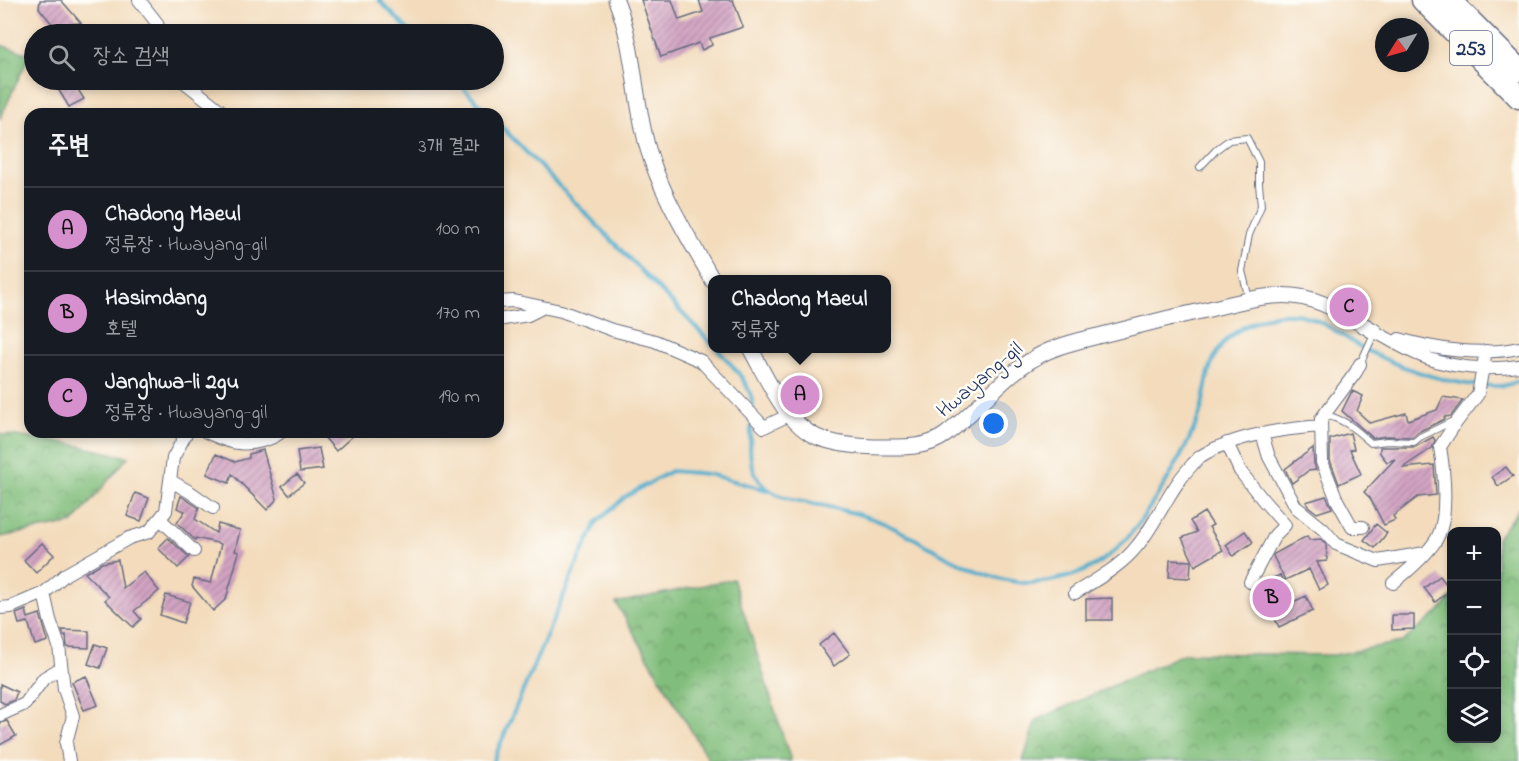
<!DOCTYPE html>
<html lang="ko">
<head>
<meta charset="utf-8">
<style>
	body { margin:0; font-family:"Indie Flower","Poor Story",sans-serif; background:#20242c; color:#f1f3f6 }
	.controls { position:absolute; right:18px; bottom:18px; display:grid; overflow:hidden; border-radius:12px; box-shadow:0 3px 9px #0003 }
	.controls button { width:54px; height:54px; display:grid; place-items:center; padding:0; border:0; border-bottom:2px solid #363941; background:#171b24; color:#f1f3f6; font:30px sans-serif }
	.compass { position:absolute; left:1375px; top:18px; width:54px; height:54px; border-radius:50%; background:#171b24; box-shadow:0 3px 9px #0003; rotate:233deg }
	.you { position:absolute; left:994px; top:424px; width:21px; height:21px; margin:-15px; border:4px solid #fff; border-radius:50%; background:#1a73e8; box-shadow:0 0 0 9px #1a73e833 }
	.badge { display:grid; place-items:center; width:39px; height:39px; border-radius:50%; background:#d690ce; color:#111; font-size:20px; font-weight:700 }
	.pin { position:absolute; translate:-50% -50%; border:3px solid #fff; box-shadow:0 2px 6px #0006 }
	.popup { position:absolute; left:708px; top:275px; width:183px; height:78px; box-sizing:border-box; display:grid; place-content:center; border-radius:12px; background:#171b24; filter:drop-shadow(0 2px 4px #0005); font-size:20px; white-space:nowrap; color:#9ea1a6 }
	.popup b { font-size:22px; color:#f1f3f6 }
	.popup::after { content:''; position:absolute; left:50%; top:100%; margin-left:-12px; border:12px solid transparent; border-top-color:#171b24 }
	.list { margin:0; padding:0; list-style:none }
	h2 { display:flex; justify-content:space-between; align-items:center; height:78px; margin:0; padding:0 24px; font-size:26px }
	h2 small { font-size:20px; font-weight:400; color:#9ea1a6 }
	.list li { display:grid; grid-template-columns:39px 1fr auto; gap:18px; align-items:center; box-sizing:border-box; height:84px; padding:0 24px; border-top:2px solid #363941 }
	.list b { display:block; font-size:22px; white-space:nowrap }
	.list p { margin:0; font-size:20px; white-space:nowrap; color:#9ea1a6 }
	.list em { font-size:20px; font-style:normal; color:#9ea1a6 }
	.icon { flex:none; width:33px; height:33px; fill:none; stroke:currentColor; stroke-width:2; stroke-linecap:round; stroke-linejoin:round }
	.map { position:relative; flex:none; width:1519px; height:761px; overflow:hidden }
	.search { position:absolute; background:#171b24; box-shadow:0 3px 9px #0003; left:24px; top:24px; width:480px; height:66px; display:flex; align-items:center; gap:15px; box-sizing:border-box; padding:0 21px; border-radius:33px; color:#9ea1a6; font-size:22px }
	.panel { position:absolute; background:#171b24; box-shadow:0 3px 9px #0003; left:24px; top:108px; width:480px; height:330px; border-radius:18px }
	.map>svg:first-child { display:block }
	.forest { fill:url(#forest-crowns); stroke:#4e766c; stroke-width:1.5 }
	.lines { fill:none; stroke-linecap:round; stroke-linejoin:round }
	.stream { stroke:#4daccc; stroke-width:4 }
	.building { fill:url(#building-hatch) }
	.service-casing { stroke:#676b7f; stroke-width:8 }
	.minor-casing { stroke:#676b7f; stroke-width:14 }
	.tertiary-casing { stroke:#676b7f; stroke-width:17 }
	.motorway-casing { stroke:#676b7f; stroke-width:25 }
	.service { stroke:#fff; stroke-width:6 }
	.minor { stroke:#fff; stroke-width:12 }
	.tertiary { stroke:#fff; stroke-width:15 }
	.motorway { stroke:#fff; stroke-width:22 }
	.labels { text-anchor:middle; stroke-width:5; stroke-linejoin:round; paint-order:stroke }
	.shield { fill:#fdfcf7; stroke:#5f6c8c; stroke-width:1.5 }
	.shield-label { font-size:20px; font-weight:bold; fill:#1b2f5e }
	.street-label { font-size:21px; fill:#1b2f5e; stroke:#fdfcf7 }
</style>
</head>
<body>
<div class="map">
<svg width="1519" height="761" viewBox="0 0 1519 761">
	<defs>
		<pattern id="forest-crowns" width="20" height="18" patternUnits="userSpaceOnUse" patternTransform="scale(1.5)"><rect width="20" height="18" fill="#81bd7b"/><path d="M2 6a3 3 0 1 1 6 0M12 15a3 3 0 1 1 6 0" fill="none" stroke="#699a68"/></pattern>
		<pattern id="building-hatch" width="6" height="6" patternUnits="userSpaceOnUse" patternTransform="scale(1.5)"><rect width="6" height="6" fill="#d3a4c3"/><path d="M-1 1l2-2M0 6l6-6M5 7l2-2" fill="none" stroke="#aa86a2"/></pattern>
	</defs>
	<rect width="100%" height="100%" fill="#fdfcf7"/>
	<filter id="ink" filterUnits="userSpaceOnUse"><feTurbulence type="fractalNoise" baseFrequency=".0167" numOctaves="2"/><feDisplacementMap in="SourceGraphic" scale="12" xChannelSelector="R" yChannelSelector="G"/><feConvolveMatrix kernelMatrix="1 2 1 2 8 2 1 2 1" color-interpolation-filters="sRGB"/></filter>
	<filter id="wash" filterUnits="userSpaceOnUse"><feTurbulence type="fractalNoise" baseFrequency=".008" numOctaves="4" result="noise"/><feDisplacementMap in="SourceGraphic" scale="24" xChannelSelector="R" yChannelSelector="G"/><feGaussianBlur stdDeviation="1.35" result="paint"/><feColorMatrix in="noise" values="0 0 0 0 0 0 0 0 0 0 0 0 0 0 0 0 0 1.4 0 .05"/><feComposite in="paint" operator="in"/></filter>
	<g filter="url(#wash)">
		<rect width="100%" height="100%" fill="#f3dbbb"/>
		<path class="forest" d="M 0,45 L 30,54 L 0,119 Z
			M 0,434 L 67,443 L 128,457 L 73,523 L 0,537 Z
			M 1519,508 L 1519,761 L 1023,761 L 1036,720 L 1185,653 L 1334,655 L 1402,642 L 1442,609 L 1451,597 L 1452,738 L 1496,738 L 1497,538 Z
			M 733,579 L 791,761 L 709,761 L 616,603 Z"/>
		<g class="lines">
			<path class="stream" d="M 379,0 L 412,34
				M 456,80 L 489,114
				M 498,123 L 713,345
				M 716,348 C 732,365 754,386 753,410
				M 752,418 C 751,433 748,454 753,468 C 763,500 802,501 829,507 C 851,512 872,517 892,527 C 934,547 979,581 1027,583 C 1041,583 1053,581 1067,577 C 1114,564 1136,529 1161,490 C 1176,466 1190,441 1200,414 C 1206,394 1206,369 1218,351 C 1228,334 1249,323 1267,317 C 1311,304 1333,333 1368,351 C 1407,371 1456,387 1499,386 C 1506,386 1513,383 1519,381
				M 493,761 L 577,564 L 597,522 L 625,497 L 671,471 L 708,474 L 767,490"/>
		</g>
		<g id="blocks">
			<path class="building" d="M 40,0 L 61,0 L 81,23 L 53,25 L 39,8 Z
				M 641,0 L 672,0 L 679,20 L 703,12 L 699,0 L 733,0 L 743,27 L 710,38 L 712,45 L 702,50 L 699,43 L 661,57 Z
				M 63,80 L 72,80 L 84,99 L 69,107 L 55,84 Z
				M 1352,391 L 1363,396 L 1357,411 L 1370,423 L 1406,413 L 1408,420 L 1437,410 L 1443,397 L 1463,400 L 1451,416 L 1444,417 L 1445,419 L 1418,432 L 1412,437 L 1387,436 L 1373,438 L 1342,411 Z
				M 329,432 L 357,432 L 336,451 L 324,437 Z
				M 1350,433 L 1354,449 L 1350,450 L 1361,474 L 1339,484 L 1330,460 L 1330,439 Z
				M 1433,437 L 1435,440 L 1432,448 L 1402,468 L 1434,465 L 1436,495 L 1418,497 L 1393,516 L 1395,520 L 1384,525 L 1370,498 L 1364,492 L 1395,459 L 1387,462 L 1380,453 L 1380,447 L 1415,447 Z
				M 319,448 L 323,469 L 300,472 L 297,451 Z
				M 1313,448 L 1314,463 L 1316,470 L 1308,471 L 1292,483 L 1285,469 Z
				M 263,450 L 277,499 L 267,510 L 232,474 L 229,483 L 207,474 L 216,454 L 235,462 L 249,458 L 249,454 Z
				M 1506,467 L 1513,476 L 1498,486 L 1492,477 Z
				M 297,474 L 304,483 L 289,495 L 282,486 Z
				M 135,493 L 149,498 L 141,521 L 127,516 Z
				M 181,496 L 199,508 L 195,519 L 216,533 L 218,524 L 240,530 L 235,551 L 239,552 L 226,599 L 213,611 L 192,586 L 194,579 L 211,583 L 221,544 L 196,538 L 195,540 L 177,523 L 185,511 L 177,508 Z
				M 1326,496 L 1332,508 L 1317,513 L 1308,506 L 1306,502 Z
				M 1204,512 L 1213,525 L 1209,527 L 1223,550 L 1195,566 L 1182,538 L 1197,532 L 1190,521 Z
				M 1376,524 L 1387,533 L 1375,548 L 1364,540 Z
				M 1245,531 L 1253,542 L 1233,556 L 1226,545 Z
				M 1307,536 L 1309,540 L 1321,539 L 1326,544 L 1327,561 L 1317,562 L 1328,585 L 1319,590 L 1309,569 L 1285,580 L 1273,556 L 1274,554 Z
				M 168,538 L 189,557 L 178,568 L 158,548 Z
				M 42,543 L 54,555 L 36,573 L 24,560 Z
				M 118,560 L 123,588 L 144,572 L 159,591 L 134,611 L 141,619 L 133,627 L 105,600 L 109,597 L 85,573 L 102,563 Z
				M 1170,560 L 1191,561 L 1190,578 L 1169,577 Z
				M 1280,575 L 1293,602 L 1306,596 L 1313,611 L 1279,627 L 1258,585 Z
				M 1440,576 L 1451,590 L 1435,602 L 1424,588 Z
				M 166,595 L 190,602 L 183,623 L 160,615 Z
				M 1112,598 L 1112,620 L 1086,620 L 1086,599 Z
				M 26,610 L 28,618 L 40,614 L 48,641 L 35,645 L 28,622 L 19,624 L 16,614 Z
				M 1392,615 L 1414,615 L 1414,629 L 1392,630 Z
				M 62,630 L 89,631 L 89,648 L 67,647 L 66,635 L 64,636 Z
				M 834,633 L 850,654 L 834,666 L 819,645 Z
				M 95,644 L 107,648 L 100,668 L 88,664 Z
				M 86,676 L 98,705 L 84,710 L 72,682 Z
				M 0,684 L 17,692 L 14,700 L 5,704 L 0,701 Z
				M 7,721 L 16,736 L 0,745 L 0,723 Z"/>
		</g>
	</g>
	<g filter="url(#ink)">
		<use href="#blocks" fill-opacity="0" stroke="#676b7f" stroke-width="1.5"/>
		<g class="lines">
			<defs>
				<path id="service" d="M 1200,167 L 1217,149 L 1229,140 L 1247,138 L 1259,162 L 1259,184 L 1261,206 L 1249,235 L 1242,271 L 1249,299
					M 1360,364 L 1375,332
					M 1325,415 C 1346,420 1355,429 1371,443 L 1387,441 L 1414,442 L 1420,437 L 1453,421"/>
				<path id="minor" d="M 139,0 L 157,23 L 160,34
					M 182,80 L 225,114
					M 498,302 L 514,301 L 561,311 L 612,330 L 655,341 L 701,361 L 764,427 L 789,415
					M 498,320 L 528,315 L 542,308
					M 1375,332 C 1389,339 1403,348 1417,354 C 1448,368 1486,371 1519,366
					M 1399,339 C 1436,350 1481,356 1519,348
					M 1360,364 L 1356,372 L 1321,419 L 1322,462 L 1337,500 L 1352,527 L 1363,527
					M 206,432 C 216,436 228,443 239,443 C 252,445 271,440 281,432
					M 1262,434 L 1269,457 L 1296,507 L 1324,530 L 1336,544 L 1378,561 L 1425,553
					M 1227,443 L 1240,471 L 1263,500 L 1285,525 L 1275,535 L 1250,582
					M 171,481 L 190,492 L 213,508
					M 160,519 L 194,551
					M 1393,583 C 1408,571 1426,556 1436,540 C 1449,519 1444,471 1440,447 L 1455,424 L 1478,394 L 1486,351
					M 1075,593 C 1094,581 1116,569 1131,553 C 1156,527 1167,491 1192,465 C 1195,462 1198,458 1201,456 C 1235,435 1283,429 1321,426
					M 0,608 L 11,607 L 44,593
					M 0,715 L 25,704 L 44,678 L 61,668
					M 69,761 L 66,743 L 73,716 L 64,689 L 59,646 L 50,620 L 44,593 L 66,574 L 129,538 L 149,532 L 166,511 L 173,458 L 187,432"/>
				<path id="tertiary" d="M 616,0 C 635,47 634,100 648,149 C 662,196 689,238 713,281
					M 750,348 C 767,378 785,423 817,437 C 838,446 863,447 884,447 C 905,447 927,448 945,435 C 981,408 1004,372 1046,352 C 1063,344 1081,340 1098,336 C 1122,330 1145,324 1169,318 C 1189,314 1210,309 1230,304 C 1251,299 1272,294 1293,296 C 1323,299 1350,317 1375,332"/>
				<path id="motorway" d="M 1423,0 L 1519,97
					M 1449,0 L 1519,70"/>
			</defs>
			<use href="#service" class="service-casing"/>
			<use href="#minor" class="minor-casing"/>
			<use href="#tertiary" class="tertiary-casing"/>
			<use href="#motorway" class="motorway-casing"/>
			<use href="#service" class="service"/>
			<use href="#minor" class="minor"/>
			<use href="#tertiary" class="tertiary"/>
			<use href="#motorway" class="motorway"/>
		</g>
	</g>
	<g class="labels">
		<rect class="shield" x="1450" y="31" width="42" height="34" rx="4.5"/>
		<g class="shield-label">
			<text x="1471" y="55">253</text>
		</g>
		<g class="street-label">
			<text transform="translate(979 379) rotate(-40)" y="7">Hwayang-gil</text>
		</g>
	</g>
</svg>
<div class="controls">
<button>+</button>
<button>−</button>
<button><svg class="icon" aria-label="locate" viewBox="0 0 24 24"><circle cx="12" cy="12" r="6"/><path d="M12 2v4M12 18v4M2 12h4M18 12h4"/></svg></button>
<button><svg class="icon" aria-label="layers" viewBox="0 0 24 24"><path d="M12 4l9 5-9 5-9-5zM3 14l9 5 9-5"/></svg></button>
</div>
<svg class="compass" viewBox="-18 -18 36 36"><path d="M0-13l5 13h-10z" fill="#e53935"/><path d="M0 13l5-13h-10z" fill="#9ea1a6"/></svg>
<div class="you"></div>
<div class="pin badge" style="left:800px;top:395px">A</div>
<div class="popup"><b>Chadong Maeul</b>정류장</div>
<div class="pin badge" style="left:1272px;top:598px">B</div>
<div class="pin badge" style="left:1349px;top:307px">C</div>
<div class="search"><svg class="icon" aria-label="search" viewBox="0 0 24 24"><circle cx="10" cy="10" r="6"/><path d="M15 15l6 6"/></svg>장소 검색</div>
<section class="panel">
<h2>주변<small>3개 결과</small></h2>
<ul class="list">
<li><span class="badge">A</span><div><b>Chadong Maeul</b><p>정류장 · Hwayang-gil</p></div><em>100 m</em></li>
<li><span class="badge">B</span><div><b>Hasimdang</b><p>호텔</p></div><em>170 m</em></li>
<li><span class="badge">C</span><div><b>Janghwa-li 2gu</b><p>정류장 · Hwayang-gil</p></div><em>190 m</em></li>
</ul>
</section>
</div>
</body>
</html>
